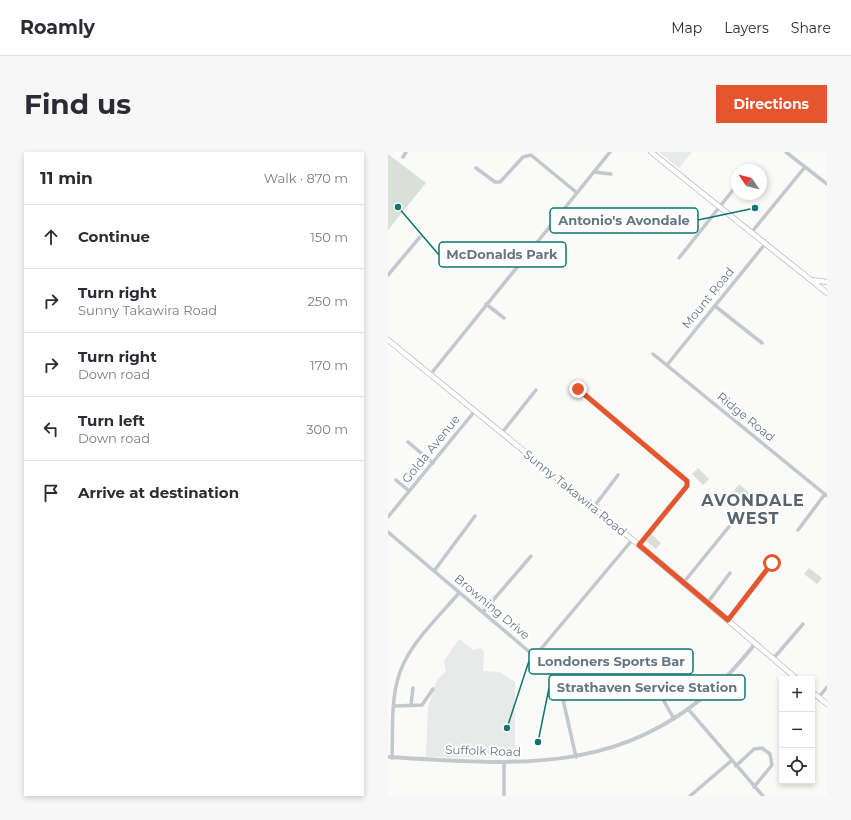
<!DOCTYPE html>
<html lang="en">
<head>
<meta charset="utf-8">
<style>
	body { margin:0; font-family:Montserrat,sans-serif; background:#f7f7f7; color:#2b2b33 }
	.controls { position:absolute; right:12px; bottom:12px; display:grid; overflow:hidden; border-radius:0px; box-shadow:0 2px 6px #0003 }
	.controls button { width:36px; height:36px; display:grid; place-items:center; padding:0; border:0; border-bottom:1px solid #e1e1e2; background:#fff; color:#2b2b33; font:20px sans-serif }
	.compass { position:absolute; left:343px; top:12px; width:36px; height:36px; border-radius:50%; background:#fff; box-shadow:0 2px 6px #0003; rotate:305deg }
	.stop { position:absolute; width:12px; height:12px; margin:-9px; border:3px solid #e4572e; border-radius:50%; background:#fff }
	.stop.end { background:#e4572e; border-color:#fff; box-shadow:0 1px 4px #0008 }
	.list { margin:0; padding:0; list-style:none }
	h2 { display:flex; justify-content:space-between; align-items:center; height:52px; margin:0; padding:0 16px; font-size:17px }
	h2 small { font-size:13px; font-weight:400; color:#7c7c81 }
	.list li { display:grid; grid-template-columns:26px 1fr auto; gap:12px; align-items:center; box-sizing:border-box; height:64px; padding:0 16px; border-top:1px solid #e1e1e2 }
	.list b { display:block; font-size:15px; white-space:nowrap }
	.list p { margin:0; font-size:13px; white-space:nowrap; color:#7c7c81 }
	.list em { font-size:13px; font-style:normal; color:#7c7c81 }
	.icon { flex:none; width:22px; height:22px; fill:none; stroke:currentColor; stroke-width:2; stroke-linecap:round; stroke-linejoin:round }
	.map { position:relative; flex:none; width:439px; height:644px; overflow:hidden; border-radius:0px }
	header { display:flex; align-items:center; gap:24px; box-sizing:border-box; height:56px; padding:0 20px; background:#fff; border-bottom:1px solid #e1e1e2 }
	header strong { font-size:19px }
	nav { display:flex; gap:22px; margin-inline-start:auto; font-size:14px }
	.intro { display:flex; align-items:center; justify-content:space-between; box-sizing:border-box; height:96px; padding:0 24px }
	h1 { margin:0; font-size:28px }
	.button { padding:10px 18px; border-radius:0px; background:#e4572e; color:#fff; font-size:14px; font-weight:700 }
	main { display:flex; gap:24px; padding:0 24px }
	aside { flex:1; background:#fff; border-radius:0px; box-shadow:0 2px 6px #0003 }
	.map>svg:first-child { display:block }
	.built { fill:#e8e9e9 }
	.green { fill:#dadfd7 }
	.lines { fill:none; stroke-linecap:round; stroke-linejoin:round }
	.secondary-casing { stroke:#b3babf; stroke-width:6 }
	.minor { stroke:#c3c8cc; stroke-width:3.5 }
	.tertiary { stroke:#c3c8cc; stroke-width:4 }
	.secondary { stroke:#fff; stroke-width:4.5 }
	.route { stroke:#e4572e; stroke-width:5 }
	.labels { text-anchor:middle; stroke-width:4; stroke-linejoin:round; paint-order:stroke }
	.street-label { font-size:12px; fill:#657683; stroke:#fff }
	.district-label { font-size:16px; font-weight:bold; letter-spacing:1px; fill:#57646e; stroke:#fff }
	.leader { fill:none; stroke:#0f766e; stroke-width:1.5 }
	.callout-dot { fill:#0f766e; stroke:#fff; stroke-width:1.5 }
	.callout { fill:#fff; stroke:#0f766e; stroke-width:1.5 }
	.callout-label { font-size:13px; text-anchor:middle; font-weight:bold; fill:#657683 }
</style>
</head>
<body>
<header>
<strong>Roamly</strong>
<nav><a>Map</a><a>Layers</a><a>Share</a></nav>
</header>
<div class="intro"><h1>Find us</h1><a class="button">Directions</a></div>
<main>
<aside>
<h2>11 min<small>Walk · 870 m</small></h2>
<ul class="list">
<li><svg class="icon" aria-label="ahead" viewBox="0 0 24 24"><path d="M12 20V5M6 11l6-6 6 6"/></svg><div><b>Continue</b></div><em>150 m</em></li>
<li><svg class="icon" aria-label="right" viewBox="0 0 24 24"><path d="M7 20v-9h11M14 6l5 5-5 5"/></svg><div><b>Turn right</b><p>Sunny Takawira Road</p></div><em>250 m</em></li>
<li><svg class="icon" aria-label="right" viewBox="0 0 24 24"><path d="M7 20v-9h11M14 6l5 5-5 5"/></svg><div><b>Turn right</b><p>Down road</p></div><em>170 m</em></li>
<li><svg class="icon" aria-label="left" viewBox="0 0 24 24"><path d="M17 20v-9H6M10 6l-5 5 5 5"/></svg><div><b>Turn left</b><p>Down road</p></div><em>300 m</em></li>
<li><svg class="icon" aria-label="arrive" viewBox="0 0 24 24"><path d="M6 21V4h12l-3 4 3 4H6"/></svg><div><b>Arrive at destination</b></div></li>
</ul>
</aside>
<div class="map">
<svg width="439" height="644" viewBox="0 0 439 644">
	<rect width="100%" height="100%" fill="#fafaf8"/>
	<path class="built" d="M 271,0 L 304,0 L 291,16 Z
		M 71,487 L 85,498 L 93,496 L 96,499 L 95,519 L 112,520 L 127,530 L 127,605 L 38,605 L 40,555 L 49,528 L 58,519 L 56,509 Z"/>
	<path class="green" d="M 0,2 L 38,31 L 0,78 Z
		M 310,316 L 321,327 L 315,333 L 304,322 Z
		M 351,332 L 364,343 L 358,350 L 345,340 Z
		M 263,382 L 273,391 L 268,397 L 258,389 Z
		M 421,416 L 434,426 L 429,432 L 416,422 Z"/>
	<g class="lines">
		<defs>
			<path id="secondary" d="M 263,0 L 439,141
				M 424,128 L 439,130
				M 0,188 L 251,393 L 409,527
				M 424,540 L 439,552"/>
		</defs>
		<use href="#secondary" class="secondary-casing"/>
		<path class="minor" d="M 398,0 L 439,32
			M 15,5 L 18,0
			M 88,16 L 107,30 L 112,30 L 135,5 L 143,3 L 188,40
			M 206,20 L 223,22
			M 363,81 L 417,15
			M 291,106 L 349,33
			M 0,123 L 32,85
			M 98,152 L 116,166
			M 327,154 L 374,191
			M 265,202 L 439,344
			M 279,213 L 377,92
			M 42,223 L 222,0
			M 190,237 L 299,329 L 299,334 L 251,393
			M 113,282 L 148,238
			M 20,290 L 45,311
			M 8,328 L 21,339
			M 205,356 L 230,323
			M 0,365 L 86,260
			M 410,378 L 437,342
			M 0,380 L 151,508 L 166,528 L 174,543 L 188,605
			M 46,419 L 87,364
			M 296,430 L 344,371
			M 320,450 L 342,421
			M 95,460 L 143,404
			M 340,468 L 384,411
			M 250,503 L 286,567
			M 147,504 L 245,387
			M 385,507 L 415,472
			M 431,545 L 439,535
			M 23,553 L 25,536
			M 7,554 L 34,553 L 45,537
			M 300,557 L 375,644
			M 4,606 C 5,581 3,554 9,530 C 17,495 49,467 71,441
			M 348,614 L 366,597 L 374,596 L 382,602 L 384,613 L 366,635
			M 116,644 L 116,610
			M 302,644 L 343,609"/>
		<path class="tertiary" d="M 0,605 C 127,612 229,625 331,532 C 344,520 356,505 367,492"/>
		<use href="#secondary" class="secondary"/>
	</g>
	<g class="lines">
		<path class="route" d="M 190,237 L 299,329 L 299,334 L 251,393 L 340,468 L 384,411"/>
	</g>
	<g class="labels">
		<g class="street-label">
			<text transform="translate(320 146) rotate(-51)" y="4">Mount Road</text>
			<text transform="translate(358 265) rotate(39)" y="4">Ridge Road</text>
			<text transform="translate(43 297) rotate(-51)" y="4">Golda Avenue</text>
			<text transform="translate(187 341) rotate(39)" y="4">Sunny Takawira Road</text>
			<text transform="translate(104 455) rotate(40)" y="4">Browning Drive</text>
			<text transform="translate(95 599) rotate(2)" y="4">Suffolk Road</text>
		</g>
		<g class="district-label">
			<text x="365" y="354">AVONDALE<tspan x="365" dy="18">WEST</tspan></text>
		</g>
	</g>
	<path class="leader" d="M367 56L310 68M10 55L51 103M119 576L141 509M150 590L161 536"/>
	<g class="callout-dot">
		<circle cx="367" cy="56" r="4"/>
		<circle cx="10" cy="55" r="4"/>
		<circle cx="119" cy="576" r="4"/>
		<circle cx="150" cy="590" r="4"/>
	</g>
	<g class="callout">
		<rect x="162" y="56" width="148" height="25" rx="4"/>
		<rect x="51" y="90" width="127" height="25" rx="4"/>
		<rect x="141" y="497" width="164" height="25" rx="4"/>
		<rect x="161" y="523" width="196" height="25" rx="4"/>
	</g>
	<g class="callout-label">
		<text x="236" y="73">Antonio's Avondale</text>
		<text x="114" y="107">McDonalds Park</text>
		<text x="223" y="514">Londoners Sports Bar</text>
		<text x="259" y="540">Strathaven Service Station</text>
	</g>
</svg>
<div class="controls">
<button>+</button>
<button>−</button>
<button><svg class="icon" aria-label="locate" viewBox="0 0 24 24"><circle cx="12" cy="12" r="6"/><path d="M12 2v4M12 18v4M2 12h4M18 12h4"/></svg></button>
</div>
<svg class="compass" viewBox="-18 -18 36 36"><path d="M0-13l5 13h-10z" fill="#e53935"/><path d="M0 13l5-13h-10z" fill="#7c7c81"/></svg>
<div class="stop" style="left:384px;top:411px"></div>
<div class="stop end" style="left:190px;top:237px"></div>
</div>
</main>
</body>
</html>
